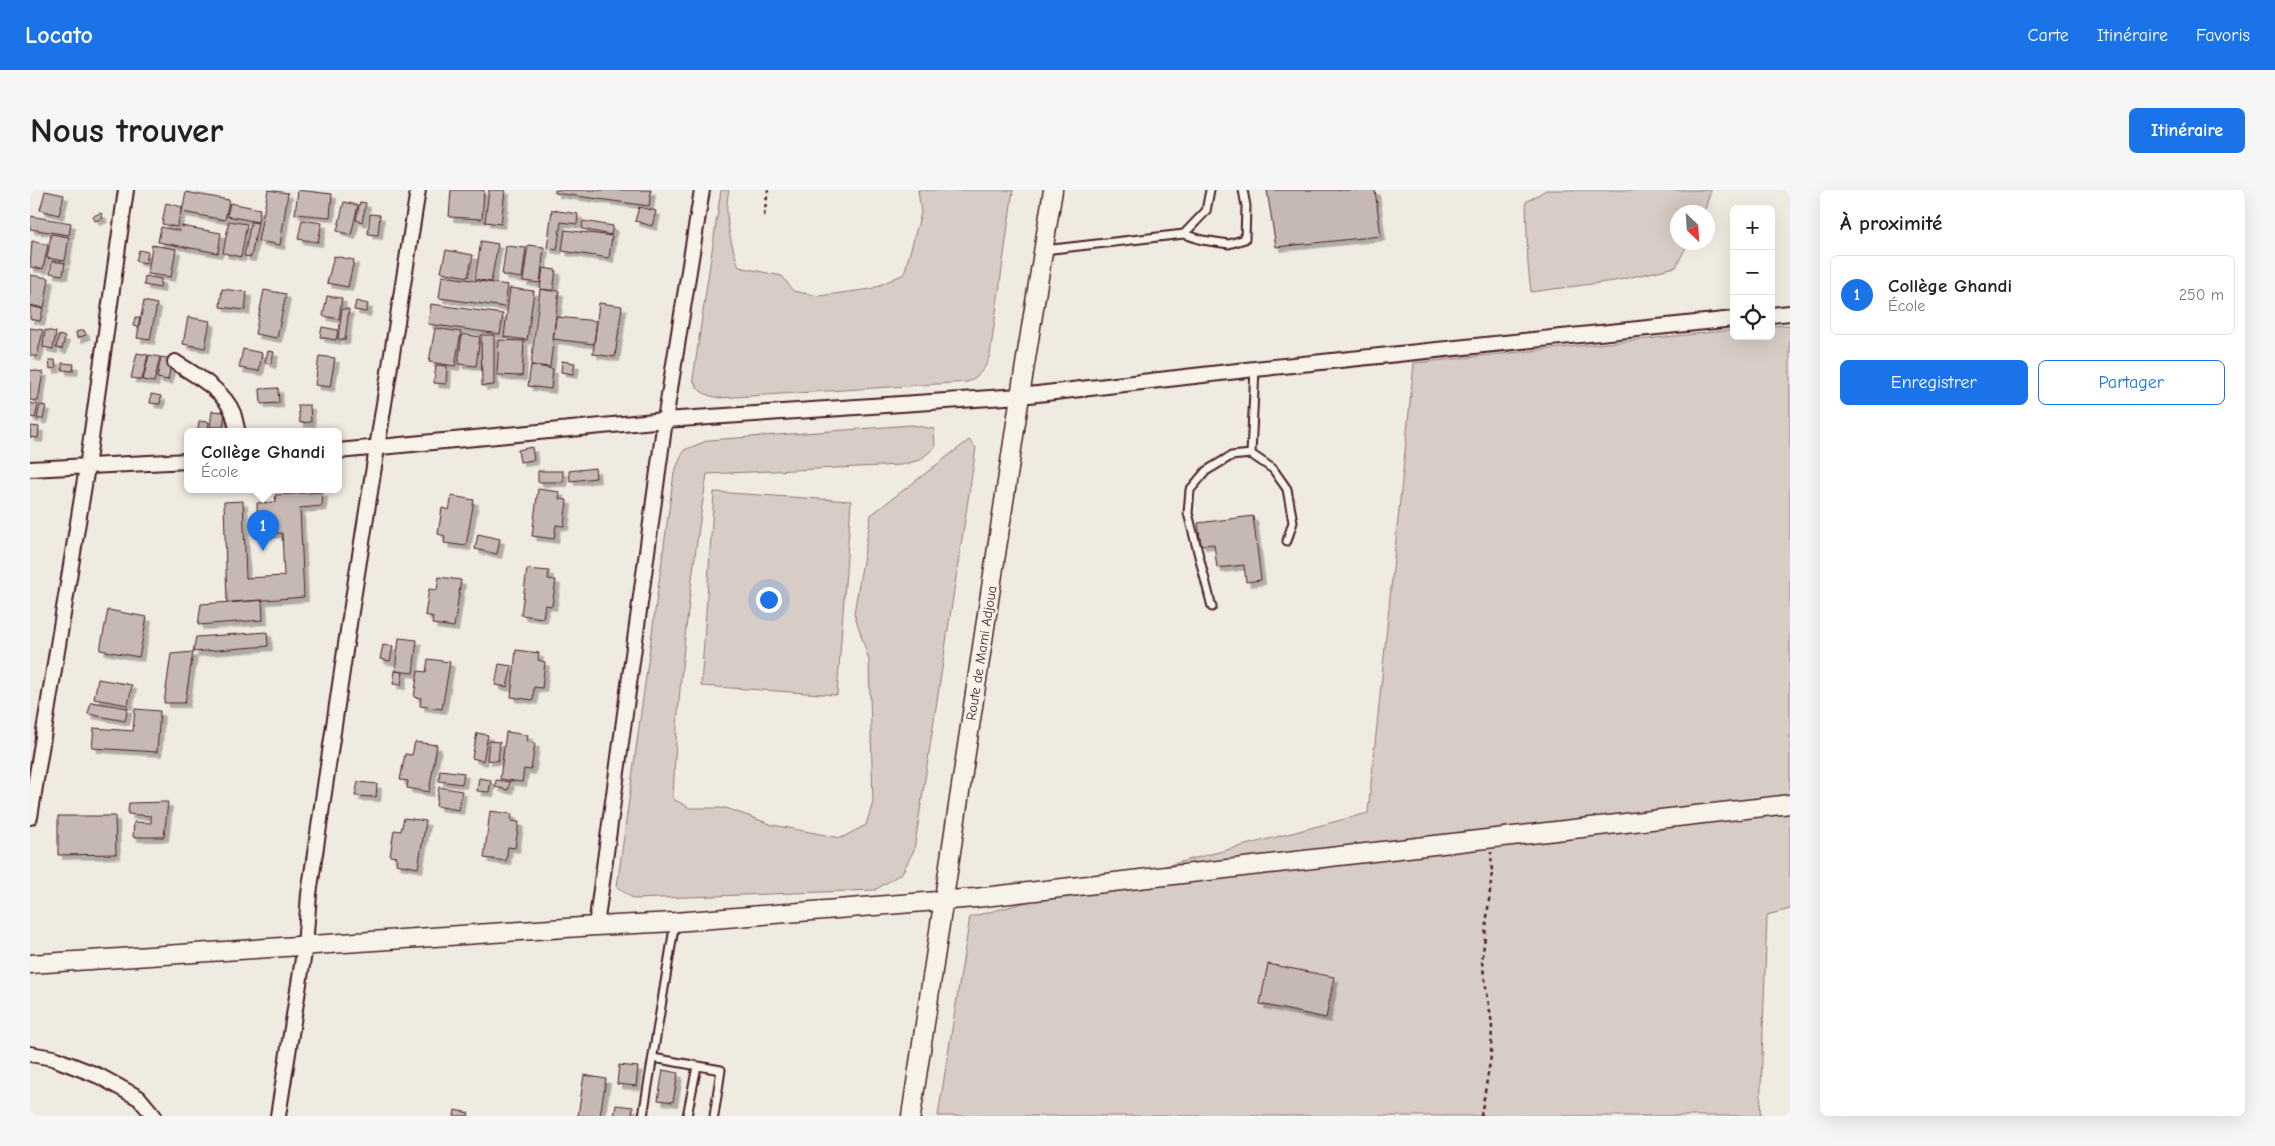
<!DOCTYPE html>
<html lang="fr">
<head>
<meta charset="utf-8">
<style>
	body { margin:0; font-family:"Comic Neue",sans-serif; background:#f6f6f6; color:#222 }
	.controls { position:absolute; right:15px; top:15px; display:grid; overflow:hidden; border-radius:8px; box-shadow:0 5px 20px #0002 }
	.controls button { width:45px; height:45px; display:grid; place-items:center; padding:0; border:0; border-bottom:1px solid #e0e0e0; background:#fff; color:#222; font:25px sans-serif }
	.compass { position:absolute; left:1640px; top:15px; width:45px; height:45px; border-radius:50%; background:#fff; box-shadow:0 5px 20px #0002; rotate:155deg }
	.you { position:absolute; left:738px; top:409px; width:18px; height:18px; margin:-12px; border:4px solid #fff; border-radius:50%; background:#1a73e8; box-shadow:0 0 0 8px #1a73e833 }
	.badge { display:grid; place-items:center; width:32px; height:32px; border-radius:50%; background:#1a73e8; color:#fff; font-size:16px; font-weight:700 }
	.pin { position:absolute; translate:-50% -41px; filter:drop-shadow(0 1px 2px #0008) }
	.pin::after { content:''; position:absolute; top:26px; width:18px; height:15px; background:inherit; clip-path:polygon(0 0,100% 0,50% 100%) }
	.popup { position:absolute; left:154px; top:238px; width:158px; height:65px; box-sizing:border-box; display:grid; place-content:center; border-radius:8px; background:#fff; filter:drop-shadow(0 1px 4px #0005); font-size:16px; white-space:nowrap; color:#767676 }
	.popup b { font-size:19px; color:#222 }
	.popup::after { content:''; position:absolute; left:50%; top:100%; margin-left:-10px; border:10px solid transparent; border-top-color:#fff }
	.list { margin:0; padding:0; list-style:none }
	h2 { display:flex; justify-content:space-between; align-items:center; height:65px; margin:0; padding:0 20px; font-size:21px }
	h2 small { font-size:16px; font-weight:400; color:#767676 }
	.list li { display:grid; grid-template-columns:32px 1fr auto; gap:15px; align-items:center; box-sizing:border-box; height:80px; margin:0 10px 10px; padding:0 10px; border:1px solid #e0e0e0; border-radius:8px }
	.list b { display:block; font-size:19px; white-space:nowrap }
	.list p { margin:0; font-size:16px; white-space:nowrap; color:#767676 }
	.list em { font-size:16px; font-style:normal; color:#767676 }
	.actions { display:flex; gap:10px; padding:15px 20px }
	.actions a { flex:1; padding:11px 0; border:1px solid #1a73e8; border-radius:8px; text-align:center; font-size:18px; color:#1a73e8 }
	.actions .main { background:#1a73e8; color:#fff }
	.icon { flex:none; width:28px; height:28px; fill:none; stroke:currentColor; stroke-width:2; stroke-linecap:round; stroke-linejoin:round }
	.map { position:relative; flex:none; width:1760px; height:926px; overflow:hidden; border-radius:8px }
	header { display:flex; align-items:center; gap:30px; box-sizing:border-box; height:70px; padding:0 25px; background:#1a73e8; color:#fff }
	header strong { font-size:24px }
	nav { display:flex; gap:28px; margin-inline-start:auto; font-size:18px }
	.intro { display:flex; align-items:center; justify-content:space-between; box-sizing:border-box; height:120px; padding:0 30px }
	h1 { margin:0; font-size:35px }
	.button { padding:12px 22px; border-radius:8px; background:#1a73e8; color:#fff; font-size:18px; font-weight:700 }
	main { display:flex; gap:30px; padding:0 30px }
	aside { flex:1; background:#fff; border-radius:8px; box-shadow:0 5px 20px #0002 }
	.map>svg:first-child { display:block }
	.green { fill:#d8cdc6; stroke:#917678 }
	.building { fill:#c6b8b3; stroke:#4a1f2b; filter:url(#shadow) }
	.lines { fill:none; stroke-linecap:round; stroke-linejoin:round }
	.service-casing { stroke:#4a1f2b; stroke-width:11 }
	.minor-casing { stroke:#4a1f2b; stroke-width:18 }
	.tertiary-casing { stroke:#4a1f2b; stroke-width:21 }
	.path { stroke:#4a1f2b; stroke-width:2.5; stroke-dasharray:4 4; stroke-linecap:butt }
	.service { stroke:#f7f3e8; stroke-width:7 }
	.minor { stroke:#f7f3e8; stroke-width:14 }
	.tertiary { stroke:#f7f3e8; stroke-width:18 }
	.labels { text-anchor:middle; stroke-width:5; stroke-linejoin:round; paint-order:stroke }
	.street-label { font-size:14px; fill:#4a1f2b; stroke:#f7f3e8 }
</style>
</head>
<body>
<header>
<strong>Locato</strong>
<nav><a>Carte</a><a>Itinéraire</a><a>Favoris</a></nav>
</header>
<div class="intro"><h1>Nous trouver</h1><a class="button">Itinéraire</a></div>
<main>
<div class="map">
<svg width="1760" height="926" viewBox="0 0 1760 926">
	<defs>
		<filter id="shadow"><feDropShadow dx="4.5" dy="4.5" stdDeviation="0" flood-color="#0004"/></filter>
	</defs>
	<rect width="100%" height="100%" fill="#f0ebe0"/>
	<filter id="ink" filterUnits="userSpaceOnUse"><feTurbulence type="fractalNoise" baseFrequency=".02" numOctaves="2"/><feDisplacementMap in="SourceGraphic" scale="10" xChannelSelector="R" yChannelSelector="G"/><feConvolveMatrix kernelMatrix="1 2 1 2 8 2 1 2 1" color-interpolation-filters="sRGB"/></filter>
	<g filter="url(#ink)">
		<path class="green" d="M 691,0 L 699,0 C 693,25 701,54 709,77 L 752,86 L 763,101 L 789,106 L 841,99 L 874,84 L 891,23 L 888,0 L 983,0 L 960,165 C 956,178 950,185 938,192 L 689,208 C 676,205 668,203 663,189 Z
			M 1516,0 L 1681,0 L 1674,22 L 1648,22 L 1648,52 L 1658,53 L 1646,77 L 1584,91 L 1501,102 L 1498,75 L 1496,12 Z
			M 1760,135 L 1760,719 L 1737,725 L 1730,926 L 908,926 L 940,727 L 1338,623 L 1384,173 L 1704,140 L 1704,146 L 1741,146 L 1741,136 Z
			M 882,235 L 904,239 L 905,257 L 890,270 L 871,275 L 677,284 C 660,392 647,500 643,609 L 660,618 L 696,618 L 743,635 L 811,648 L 836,635 L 843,612 L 839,470 L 824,423 L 841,325 L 939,250 L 946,258 L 884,660 L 872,683 L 845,700 L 604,709 L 587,697 L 644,283 L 654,260 L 679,250 Z
			M 684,302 L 821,311 L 807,505 L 671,496 Z"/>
		<path class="building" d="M 238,0 L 258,3 L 250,55 L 228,51 Z
			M 268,0 L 302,4 L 300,27 L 265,24 Z
			M 421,0 L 454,0 L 452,29 L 419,27 Z
			M 459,0 L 475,0 L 471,34 L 455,32 Z
			M 525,0 L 621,0 L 619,16 L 525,3 Z
			M 1237,0 L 1345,0 L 1351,46 L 1246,57 Z
			M 15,1 L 34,5 L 29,25 L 10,20 Z
			M 156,2 L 199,10 L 195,30 L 152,22 Z
			M 314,12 L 328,15 L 321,45 L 307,41 Z
			M 330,12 L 336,13 L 332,32 L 326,30 Z
			M 136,13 L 152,17 L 147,37 L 132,34 Z
			M 200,13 L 230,19 L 228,32 L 197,26 Z
			M 609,17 L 626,21 L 622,36 L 605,31 Z
			M 522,20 L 548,24 L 547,34 L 531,32 L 527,60 L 517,58 Z
			M 71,23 L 73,28 L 65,31 L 63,26 Z
			M 340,24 L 350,25 L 348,45 L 338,44 Z
			M 0,26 L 41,33 L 39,45 L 0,39 Z
			M 272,30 L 292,33 L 288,52 L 268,49 Z
			M 199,31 L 217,34 L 211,67 L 193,63 Z
			M 553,31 L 583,36 L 581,45 L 552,39 Z
			M 221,32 L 228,33 L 221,67 L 214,66 Z
			M 151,36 L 191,43 L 188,63 L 128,52 L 131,37 L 150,41 Z
			M 535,40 L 582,46 L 579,68 L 532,61 Z
			M 21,44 L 39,47 L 35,71 L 17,68 Z
			M 2,51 L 18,55 L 13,79 L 0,77 Z
			M 451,51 L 468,54 L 461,92 L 445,89 Z
			M 122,55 L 146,59 L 141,87 L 118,84 Z
			M 498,55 L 514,57 L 510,93 L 493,91 Z
			M 476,56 L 496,58 L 492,88 L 472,85 Z
			M 109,60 L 118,62 L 116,73 L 106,71 Z
			M 416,60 L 443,65 L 438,87 L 411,82 Z
			M 304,66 L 324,70 L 318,97 L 297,93 Z
			M 22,71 L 35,73 L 33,85 L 20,83 Z
			M 513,78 L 526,80 L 523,101 L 510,99 Z
			M 0,85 L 19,88 L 14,118 L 0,115 Z
			M 115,86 L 131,89 L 130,98 L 114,95 Z
			M 412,86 L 478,95 L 475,117 L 409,108 Z
			M 480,98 L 504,101 L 497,150 L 474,147 Z
			M 192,99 L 217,102 L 215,120 L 190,117 Z
			M 510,99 L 529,101 L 520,177 L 501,175 Z
			M 234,100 L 256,104 L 247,148 L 225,144 Z
			M 297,106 L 312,108 L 309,129 L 293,126 Z
			M 114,111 L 127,114 L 120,150 L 107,148 Z
			M 326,111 L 338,114 L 336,122 L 324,120 Z
			M 569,113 L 592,116 L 585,167 L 563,164 Z
			M 401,114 L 473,124 L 470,144 L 398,134 Z
			M 0,116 L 13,119 L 10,131 L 0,129 Z
			M 312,119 L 319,119 L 315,150 L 308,149 Z
			M 105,127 L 110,128 L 108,137 L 103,136 Z
			M 158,127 L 180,131 L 175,158 L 153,154 Z
			M 526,127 L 567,131 L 564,154 L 523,149 Z
			M 292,137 L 308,140 L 306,150 L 290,147 Z
			M 0,138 L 13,140 L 7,167 L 0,165 Z
			M 405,138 L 431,142 L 425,176 L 399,172 Z
			M 15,140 L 26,142 L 23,159 L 13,157 Z
			M 54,140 L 56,145 L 47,148 L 46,142 Z
			M 432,144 L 450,147 L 446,176 L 428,174 Z
			M 29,145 L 35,147 L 32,159 L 26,158 Z
			M 451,145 L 464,145 L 464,195 L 452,196 Z
			M 469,150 L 494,151 L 492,186 L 467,185 Z
			M 213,159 L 232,163 L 229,181 L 209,178 Z
			M 238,161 L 244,162 L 241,174 L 235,172 Z
			M 107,163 L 118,165 L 112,190 L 101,188 Z
			M 119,165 L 130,167 L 124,192 L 113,190 Z
			M 289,166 L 305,168 L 300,197 L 285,195 Z
			M 131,167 L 142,169 L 138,190 L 127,188 Z
			M 19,170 L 25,170 L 26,178 L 20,179 Z
			M 532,171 L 545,173 L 543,184 L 531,182 Z
			M 32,173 L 44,174 L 43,181 L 32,180 Z
			M 406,175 L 417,176 L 416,194 L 404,193 Z
			M 501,175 L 523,179 L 521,199 L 498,196 Z
			M 0,180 L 13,182 L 8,211 L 0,210 Z
			M 248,198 L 249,213 L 231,214 L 230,199 Z
			M 121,204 L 131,206 L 130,214 L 120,213 Z
			M 0,213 L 8,215 L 5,228 L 0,227 Z
			M 10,215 L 16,216 L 13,229 L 7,229 Z
			M 268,215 L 280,215 L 281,232 L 270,233 Z
			M 182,221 L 195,222 L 193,237 L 180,237 Z
			M 169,231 L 179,232 L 178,241 L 168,239 Z
			M 1,236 L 9,237 L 8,248 L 0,247 Z
			M 502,257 L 504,270 L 490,272 L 488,260 Z
			M 565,278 L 566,288 L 540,291 L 539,281 Z
			M 508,281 L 533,281 L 533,292 L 508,292 Z
			M 508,299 L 530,302 L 529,309 L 537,310 L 534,336 L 526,335 L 524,349 L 502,346 Z
			M 293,302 L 292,316 L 270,318 L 274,407 L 197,413 L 194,312 L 213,311 L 216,388 L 254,386 L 252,343 L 228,344 L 227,313 L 246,312 L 245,305 Z
			M 422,306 L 444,310 L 436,356 L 414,353 L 415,346 L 408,344 L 412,318 L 419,320 Z
			M 1223,326 L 1231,390 L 1216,392 L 1214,375 L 1187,378 L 1184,354 L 1171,355 L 1168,333 Z
			M 448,344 L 470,349 L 467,364 L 445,359 Z
			M 497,379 L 519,381 L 518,389 L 526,390 L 522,416 L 515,415 L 513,428 L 491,425 Z
			M 409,387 L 431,390 L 424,437 L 402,434 L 403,427 L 395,425 L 399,399 L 407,400 Z
			M 232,410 L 233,430 L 168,435 L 171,414 Z
			M 78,420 L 117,427 L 109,467 L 70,460 Z
			M 237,442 L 238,456 L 163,462 L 166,447 Z
			M 369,448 L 387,450 L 383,483 L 365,481 Z
			M 353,455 L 363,456 L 360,471 L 350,469 Z
			M 486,460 L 509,463 L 508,470 L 515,472 L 512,498 L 504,497 L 503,510 L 481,507 Z
			M 163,462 L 155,513 L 134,513 L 141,464 Z
			M 398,469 L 420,472 L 412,519 L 390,516 L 391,508 L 384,507 L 388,481 L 396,482 Z
			M 469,474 L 482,476 L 477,497 L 465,495 Z
			M 365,481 L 373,482 L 371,495 L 363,494 Z
			M 68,489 L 102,495 L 98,515 L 64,509 Z
			M 61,512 L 98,518 L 95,531 L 58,524 Z
			M 105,519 L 130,521 L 127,562 L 62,558 L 64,538 L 103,541 Z
			M 476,542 L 498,545 L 497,552 L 505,553 L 501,580 L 494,579 L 492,592 L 470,589 Z
			M 447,543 L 458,545 L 453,571 L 442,568 Z
			M 459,551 L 470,552 L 468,571 L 457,570 Z
			M 385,552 L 407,555 L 399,602 L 377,598 L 378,591 L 370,590 L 375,564 L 382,565 Z
			M 410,580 L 434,583 L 432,594 L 409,591 Z
			M 449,588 L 461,590 L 459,602 L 447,601 Z
			M 466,590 L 480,592 L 478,600 L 465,597 Z
			M 328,592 L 347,594 L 346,607 L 325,606 Z
			M 409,597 L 432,601 L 429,620 L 406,616 Z
			M 138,612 L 134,647 L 103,647 L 104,632 L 121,633 L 121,626 L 98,624 L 99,613 Z
			M 460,621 L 482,624 L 481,631 L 489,632 L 485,658 L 478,657 L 476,671 L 454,668 Z
			M 28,626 L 85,626 L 86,664 L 28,665 Z
			M 374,628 L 396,631 L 388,678 L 366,674 L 367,667 L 360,666 L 364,640 L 371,641 Z
			M 1238,774 L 1304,787 L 1296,828 L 1230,814 Z
			M 589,875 L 608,877 L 606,896 L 587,894 Z
			M 633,880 L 648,883 L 643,912 L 628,910 Z
			M 554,885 L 576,889 L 570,926 L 548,926 Z
			M 586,915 L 603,917 L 602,926 L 584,926 Z
			M 425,920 L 439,923 L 438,926 L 424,926 Z"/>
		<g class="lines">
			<defs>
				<path id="service" d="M 1154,44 L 1172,50 L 1199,54 L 1215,49 L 1216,16 L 1213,0
					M 1014,60 L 1154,44 L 1176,21 L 1180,0
					M 1221,264 L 1243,279 L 1257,299 L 1263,332 L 1257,351
					M 1182,417 L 1158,323 L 1160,300 L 1176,281 L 1201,266 L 1221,264 L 1225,179
					M 623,868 L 691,880 L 684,926
					M 613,926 L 645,732
					M 657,926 L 667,876"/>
				<path id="minor" d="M 1741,125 L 1760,123
					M 145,172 C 165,185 194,200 203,223 C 205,229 206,236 208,242
					M 308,261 L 635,230 L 990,206 L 1225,179 L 1704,129
					M 0,279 L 158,271
					M 0,627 L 57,277 L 96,0
					M 566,736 L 635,230 L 672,0
					M 0,864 L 23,868 L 69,886 L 109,908 L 124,926
					M 248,926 L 275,756 L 279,704 L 319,434 L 388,0"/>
				<path id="tertiary" d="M 0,774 L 566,736 L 645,732 L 945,708 L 1760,614
					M 881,926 L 990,206 L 1023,0"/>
			</defs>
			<use href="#service" class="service-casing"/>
			<use href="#minor" class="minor-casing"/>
			<use href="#tertiary" class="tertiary-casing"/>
			<path class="path" d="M 734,26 L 738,0
				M 1451,926 L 1461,866 L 1462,834 L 1452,772 L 1462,683 L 1461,662"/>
			<use href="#service" class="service"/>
			<use href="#minor" class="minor"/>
			<use href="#tertiary" class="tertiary"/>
		</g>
	</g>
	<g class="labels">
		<g class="street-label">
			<text transform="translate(951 463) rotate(-81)" y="5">Route de Mami Adjoua</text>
		</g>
	</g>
</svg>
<div class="controls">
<button>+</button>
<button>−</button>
<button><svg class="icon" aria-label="locate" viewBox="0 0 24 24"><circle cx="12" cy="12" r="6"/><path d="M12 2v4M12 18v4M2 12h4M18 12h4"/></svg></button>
</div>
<svg class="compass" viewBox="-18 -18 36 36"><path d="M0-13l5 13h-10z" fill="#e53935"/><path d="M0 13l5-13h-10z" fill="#767676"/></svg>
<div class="you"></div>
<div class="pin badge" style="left:233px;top:361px">1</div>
<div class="popup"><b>Collège Ghandi</b>École</div>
</div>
<aside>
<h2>À proximité<small></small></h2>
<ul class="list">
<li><span class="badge">1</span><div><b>Collège Ghandi</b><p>École</p></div><em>250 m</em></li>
</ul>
<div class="actions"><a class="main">Enregistrer</a><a>Partager</a></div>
</aside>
</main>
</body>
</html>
